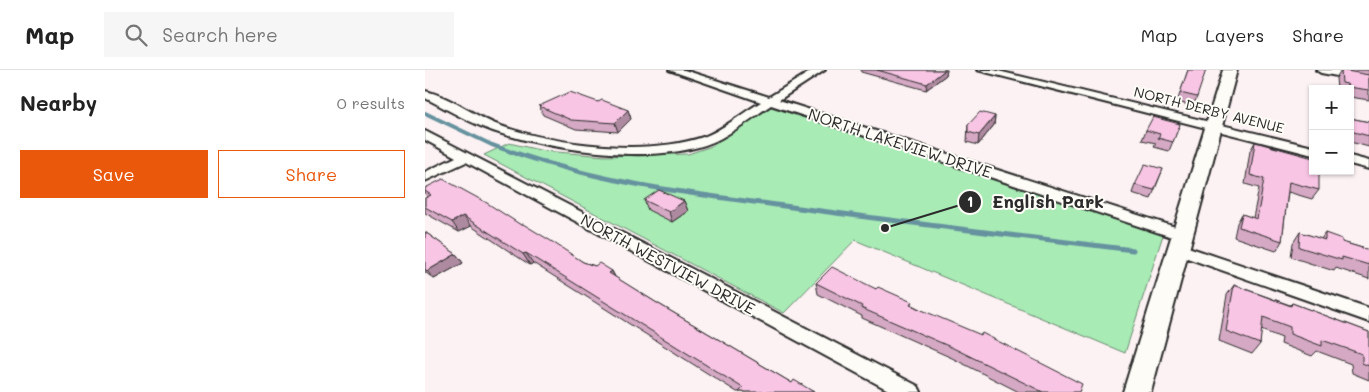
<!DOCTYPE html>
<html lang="en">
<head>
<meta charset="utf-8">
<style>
	body { margin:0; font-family:Mali,sans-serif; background:#f6f6f6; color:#222 }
	.controls { position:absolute; right:15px; top:15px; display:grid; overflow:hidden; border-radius:0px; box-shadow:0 1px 4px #0004 }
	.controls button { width:45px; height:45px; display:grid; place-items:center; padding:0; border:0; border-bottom:1px solid #e0e0e0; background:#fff; color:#222; font:25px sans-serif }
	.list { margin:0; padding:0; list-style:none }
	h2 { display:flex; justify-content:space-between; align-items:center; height:65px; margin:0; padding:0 20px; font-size:21px }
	h2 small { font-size:16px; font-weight:400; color:#767676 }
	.actions { display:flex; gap:10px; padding:15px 20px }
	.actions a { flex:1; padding:11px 0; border:1px solid #ea580c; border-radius:0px; text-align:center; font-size:18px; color:#ea580c }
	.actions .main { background:#ea580c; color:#fff }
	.icon { flex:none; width:28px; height:28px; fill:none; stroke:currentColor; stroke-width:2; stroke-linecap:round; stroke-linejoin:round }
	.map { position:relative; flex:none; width:944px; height:322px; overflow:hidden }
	header { display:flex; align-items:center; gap:30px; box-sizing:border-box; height:70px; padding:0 25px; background:#fff; border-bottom:1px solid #e0e0e0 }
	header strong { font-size:24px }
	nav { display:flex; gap:28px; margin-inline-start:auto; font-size:18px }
	.search { width:350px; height:45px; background:#f6f6f6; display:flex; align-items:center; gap:12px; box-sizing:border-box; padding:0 18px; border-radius:0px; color:#767676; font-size:19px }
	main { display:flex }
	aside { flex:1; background:#fff }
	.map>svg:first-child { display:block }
	.green { fill:#a8ebb5; stroke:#6a8b70 }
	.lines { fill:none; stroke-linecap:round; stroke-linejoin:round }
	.stream-far1 { stroke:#65929e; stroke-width:4 }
	.stream { stroke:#65929e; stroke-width:5 }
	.street-casing { stroke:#2b2b2b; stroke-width:4 }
	.secondary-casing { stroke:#2b2b2b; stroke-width:4 }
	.street { fill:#fdfcf7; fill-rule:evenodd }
	.secondary { fill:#fdfcf7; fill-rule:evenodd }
	.wall { fill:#d5a9c4; stroke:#2b2b2b }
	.shaded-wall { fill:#ae8aa0; stroke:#2b2b2b }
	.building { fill:#f8c5e4; stroke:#2b2b2b }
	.labels { text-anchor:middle; stroke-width:4; stroke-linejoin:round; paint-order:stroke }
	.far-street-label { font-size:14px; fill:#2b2b2b; stroke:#fdfcf7 }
	.street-label { font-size:16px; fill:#2b2b2b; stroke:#fdfcf7 }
	.leader { fill:none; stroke:#2b2b2b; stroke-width:2 }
	.callout-dot { fill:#2b2b2b; stroke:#fdfcf7; stroke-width:2 }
	.mark-label { font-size:15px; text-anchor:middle; font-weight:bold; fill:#fff }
	.callout-label { font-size:18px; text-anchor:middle; font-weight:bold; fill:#2b2b2b; stroke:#fdfcf7; stroke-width:4; stroke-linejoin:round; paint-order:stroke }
</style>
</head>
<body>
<header>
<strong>Map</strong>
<div class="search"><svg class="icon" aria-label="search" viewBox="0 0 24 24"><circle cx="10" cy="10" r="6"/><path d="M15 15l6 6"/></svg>Search here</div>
<nav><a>Map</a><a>Layers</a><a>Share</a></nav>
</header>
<main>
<aside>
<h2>Nearby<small>0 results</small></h2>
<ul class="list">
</ul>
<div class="actions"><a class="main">Save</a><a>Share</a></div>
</aside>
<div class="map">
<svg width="944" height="322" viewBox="0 0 944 322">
	<rect width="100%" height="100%" fill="#fcf1f3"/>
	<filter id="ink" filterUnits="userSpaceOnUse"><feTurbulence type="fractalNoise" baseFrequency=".02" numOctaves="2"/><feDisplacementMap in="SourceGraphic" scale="10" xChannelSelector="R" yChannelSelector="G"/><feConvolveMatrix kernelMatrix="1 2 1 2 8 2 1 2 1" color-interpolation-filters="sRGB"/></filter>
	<g filter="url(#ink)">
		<path class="green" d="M 346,37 L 738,165 L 700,283 L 430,170 L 359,243 L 59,85 L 84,73 L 119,81 L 180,86 L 263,84 L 287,76 Z"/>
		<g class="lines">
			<path class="stream-far1" d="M 0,43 L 67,75 L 92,84"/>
			<path class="stream" d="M 88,82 C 176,113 267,124 359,136 C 475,152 591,166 708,180"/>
			<defs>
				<path id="street" d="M 244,0 L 259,0 L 344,27 L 388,0 L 400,0 L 354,30 L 763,161 L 766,165 L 763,169 L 753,169 L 346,35 C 328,47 308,63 288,72 C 232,96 125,80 68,61 C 45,53 22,39 0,28 L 0,21 C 27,27 50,47 76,56 C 131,75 221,86 278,67 C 296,61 319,42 336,32 Z
					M 552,0 L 569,0 L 888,77 L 888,85 Z
					M 891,0 L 912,0 L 944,6 L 944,12 L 896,3 Z
					M 0,61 L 493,316 L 496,322 L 467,322 L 41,92 L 0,111 L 0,102 L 31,87 L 0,70 Z
					M 925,86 L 944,91 L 944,99 L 925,94 Z
					M 754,174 L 944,238 L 944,252 L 748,183 L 746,179 L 748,175 Z"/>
				<path id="secondary" d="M 798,0 L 812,0 L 726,322 L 698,322 Z"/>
			</defs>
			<use href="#street" class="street-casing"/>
			<use href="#secondary" class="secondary-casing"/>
			<use href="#street" class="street"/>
			<use href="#secondary" class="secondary"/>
		</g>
		<path class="wall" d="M 436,0 L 522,0 L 521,5 L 501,20 L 436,2 Z
			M 763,0 L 772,27 L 768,36 L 752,32 Z
			M 916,0 L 944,0 L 944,30 L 925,27 L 925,19 L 912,19 L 911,8 Z
			M 173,32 L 203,40 L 206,49 L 193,62 L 151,59 L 118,45 L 114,36 Z
			M 570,46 L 569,55 L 553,75 L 542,72 L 543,55 Z
			M 925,48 L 944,52 L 944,77 L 925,72 Z
			M 755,54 L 744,81 L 729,77 L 731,73 L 717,70 L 721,60 Z
			M 830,72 L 894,120 L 887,129 L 863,122 L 857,171 L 851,181 L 809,167 L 812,153 L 817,144 L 828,148 L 834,118 L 820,114 L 825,81 Z
			M 738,99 L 726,129 L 707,123 L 710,115 Z
			M 0,118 L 96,155 L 158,192 L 170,196 L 187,201 L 190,207 L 232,233 L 367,313 L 389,322 L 312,322 L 108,193 L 105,195 L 46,156 L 34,162 L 0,143 L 0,128 L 2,127 L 0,123 Z
			M 219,130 L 259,131 L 263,141 L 247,152 L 223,140 Z
			M 0,162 L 31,184 L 38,193 L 9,209 L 0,202 Z
			M 875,162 L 896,169 L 900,163 L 917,172 L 944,180 L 944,209 L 911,198 L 909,201 L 866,187 L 868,173 Z
			M 391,213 L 451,219 L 487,235 L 654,322 L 594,322 L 527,288 L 437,248 L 437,246 L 393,224 Z
			M 809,215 L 865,235 L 867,233 L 944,262 L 944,310 L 927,303 L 926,294 L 892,281 L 887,286 L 856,274 L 857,268 L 836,260 L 835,274 L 827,284 L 794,271 L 802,225 Z"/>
		<path class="shaded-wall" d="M 520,0 L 522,0 L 521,5 L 501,20 L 502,14 Z
			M 203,40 L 206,49 L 193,62 L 190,53 Z
			M 570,46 L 569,55 L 553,75 L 554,65 Z
			M 259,131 L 263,141 L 247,152 L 244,142 Z
			M 38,146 L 46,156 L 34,162 L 27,152 Z
			M 101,183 L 108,193 L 105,195 L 98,184 Z
			M 31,184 L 38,193 L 9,209 L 2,201 Z
			M 187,201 L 192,211 L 184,203 Z"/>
		<path class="building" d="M 452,0 L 520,0 L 502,14 Z
			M 763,0 L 781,0 L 772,27 L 755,23 Z
			M 916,0 L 944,5 L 944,20 L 923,17 L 922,14 L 917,13 Z
			M 145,22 L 173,32 L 177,30 L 203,40 L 190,53 L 146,50 L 114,36 Z
			M 555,42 L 570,46 L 554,65 L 543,62 L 543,55 Z
			M 728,47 L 755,54 L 748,72 L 733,68 L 735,64 L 721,60 Z
			M 925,48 L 944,52 L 944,66 L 925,61 Z
			M 830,72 L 888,88 L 888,101 L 894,101 L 894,120 L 864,112 L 857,171 L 814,157 L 817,144 L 832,149 L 839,109 L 825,105 Z
			M 720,94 L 738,99 L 729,120 L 710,115 Z
			M 18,109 L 62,133 L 96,155 L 98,154 L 126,171 L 158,192 L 170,196 L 174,193 L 187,201 L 184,203 L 232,233 L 367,313 L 369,310 L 389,322 L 314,322 L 318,318 L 101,183 L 98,184 L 38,146 L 27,152 L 0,137 L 0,128 L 6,125 L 0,121 L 0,118 Z
			M 234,120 L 259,131 L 244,142 L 219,130 Z
			M 0,162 L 31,184 L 2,201 L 0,199 Z
			M 875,162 L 900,170 L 900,163 L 917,169 L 917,172 L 944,180 L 944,195 L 917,187 L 917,190 L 874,177 Z
			M 407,197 L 451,219 L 453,217 L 487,232 L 485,235 L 556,265 L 557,263 L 657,314 L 654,322 L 618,322 L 528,278 L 436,238 L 437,236 L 391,213 Z
			M 809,215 L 866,236 L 867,233 L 944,262 L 944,296 L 937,293 L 937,284 L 897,270 L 897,276 L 865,264 L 865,257 L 838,247 L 835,274 L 801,261 Z"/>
	</g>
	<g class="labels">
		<g class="far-street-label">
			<text transform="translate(784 40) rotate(14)" y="5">NORTH DERBY AVENUE</text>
		</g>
		<g class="street-label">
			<text transform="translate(475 73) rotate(18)" y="6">NORTH LAKEVIEW DRIVE</text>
			<text transform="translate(243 194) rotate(28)" y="6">NORTH WESTVIEW DRIVE</text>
		</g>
	</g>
	<path class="leader" d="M460 158L545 132"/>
	<g class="callout-dot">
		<circle cx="460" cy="158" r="5"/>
		<circle cx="545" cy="132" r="12"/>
	</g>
	<g class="mark-label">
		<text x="545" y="137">1</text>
	</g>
	<g class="callout-label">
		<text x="623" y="138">English Park</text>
	</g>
</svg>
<div class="controls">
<button>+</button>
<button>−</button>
</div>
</div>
</main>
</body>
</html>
